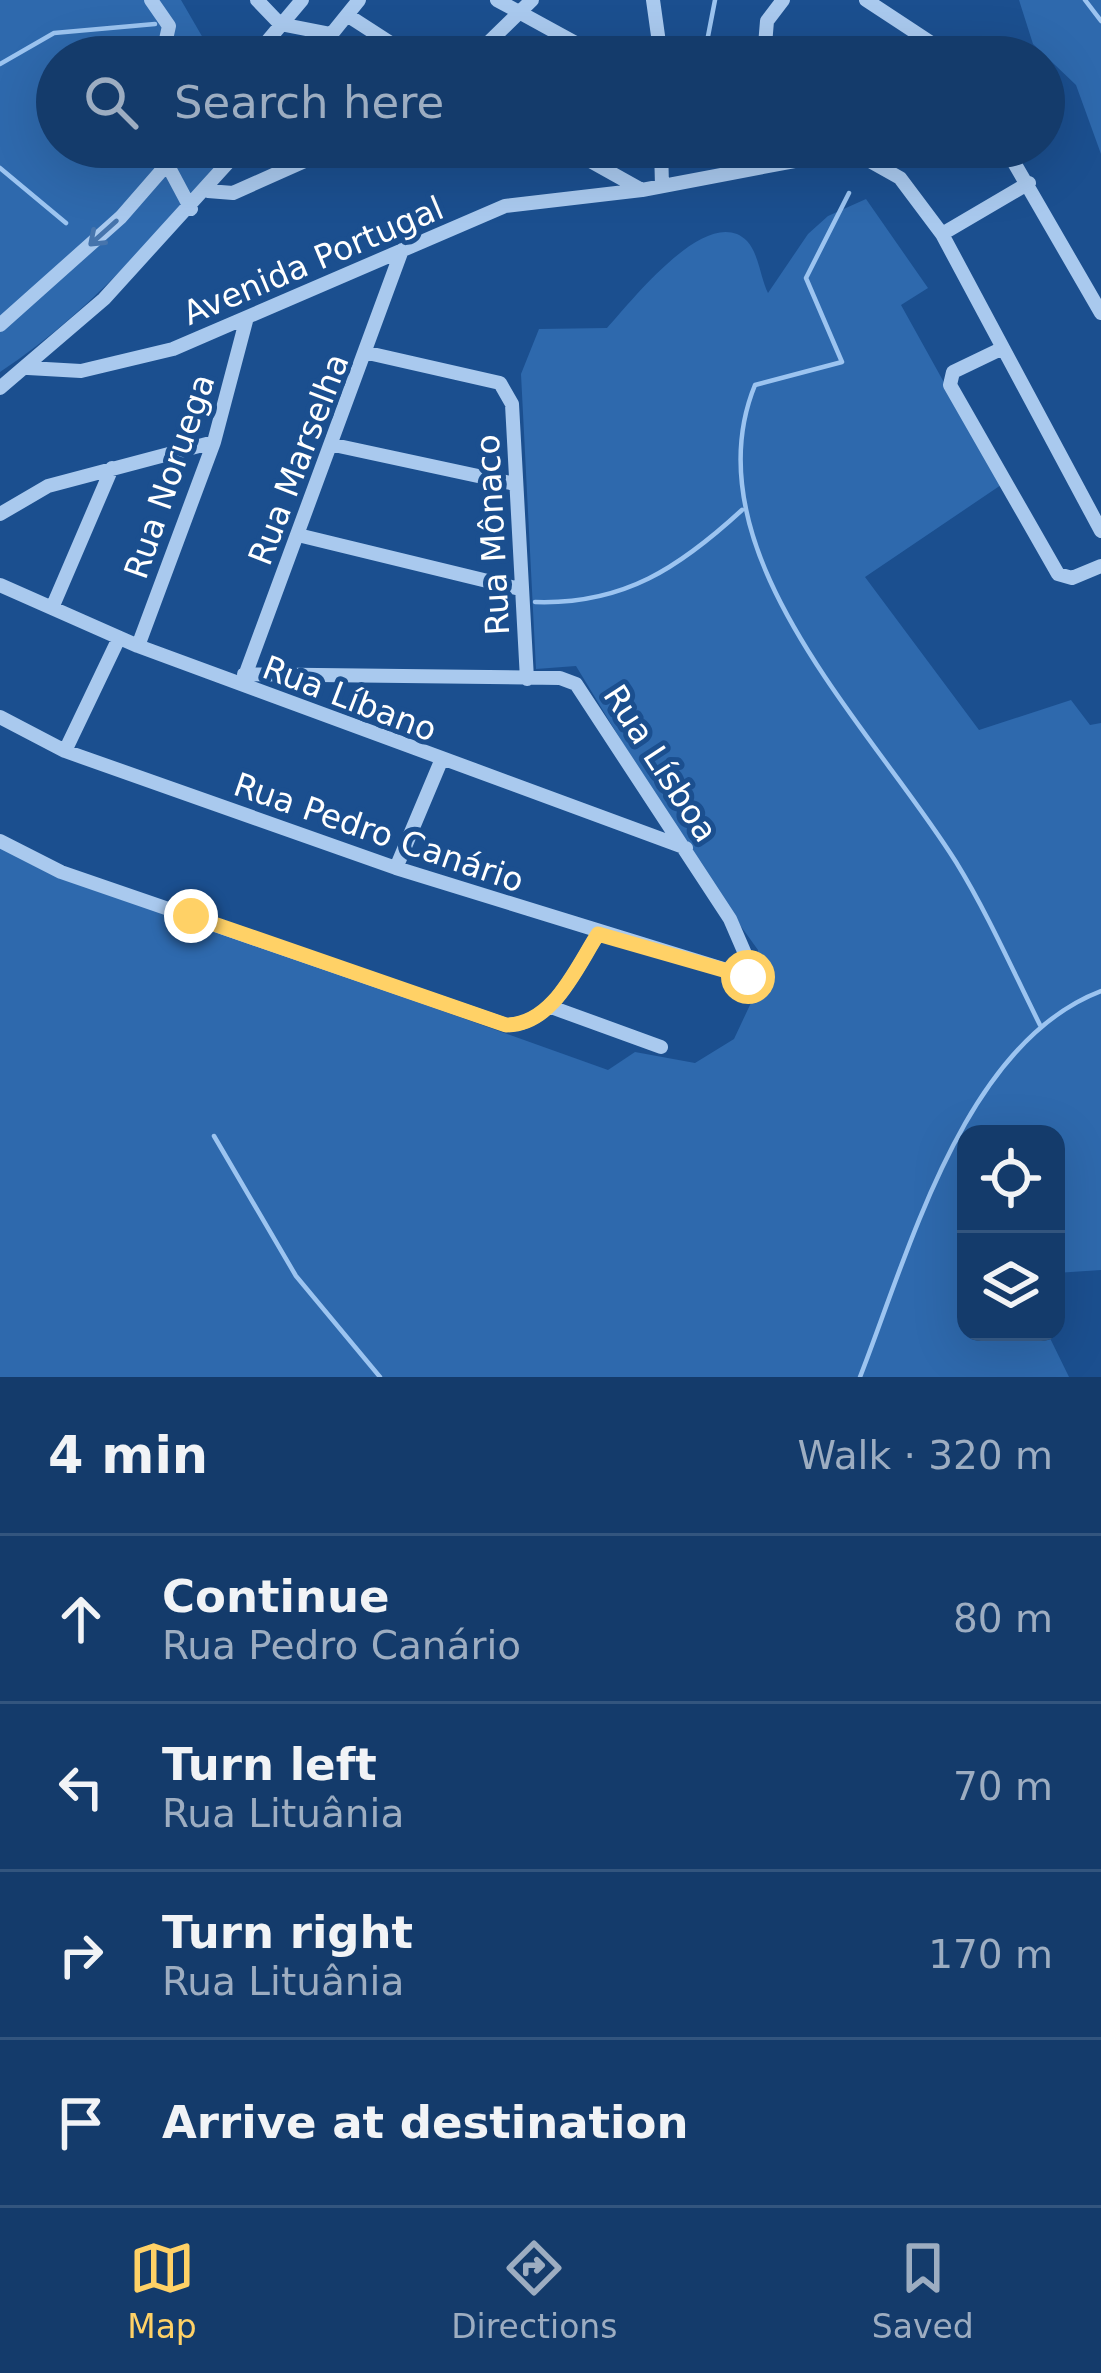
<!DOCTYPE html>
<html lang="en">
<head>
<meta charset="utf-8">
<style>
	body { margin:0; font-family:"DejaVu Sans",sans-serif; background:#1d4271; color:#f1f3f6 }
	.controls { position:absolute; right:36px; bottom:36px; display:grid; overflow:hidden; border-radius:24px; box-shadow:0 12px 48px #0002 }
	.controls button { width:108px; height:108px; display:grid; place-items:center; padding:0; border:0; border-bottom:3px solid #33557e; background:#143b6b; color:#f1f3f6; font:60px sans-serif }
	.stop { position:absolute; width:36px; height:36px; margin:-27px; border:9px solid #ffd166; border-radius:50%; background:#fff }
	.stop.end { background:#ffd166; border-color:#fff; box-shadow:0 3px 12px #0008 }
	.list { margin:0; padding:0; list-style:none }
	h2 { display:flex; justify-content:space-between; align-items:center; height:156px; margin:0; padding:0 48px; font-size:51px }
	h2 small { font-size:39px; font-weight:400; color:#9dadc1 }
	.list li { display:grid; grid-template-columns:78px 1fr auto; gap:36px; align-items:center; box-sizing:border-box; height:168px; padding:0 48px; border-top:3px solid #33557e }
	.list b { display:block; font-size:45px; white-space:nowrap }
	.list p { margin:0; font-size:39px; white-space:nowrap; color:#9dadc1 }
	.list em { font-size:39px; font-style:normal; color:#9dadc1 }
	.icon { flex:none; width:66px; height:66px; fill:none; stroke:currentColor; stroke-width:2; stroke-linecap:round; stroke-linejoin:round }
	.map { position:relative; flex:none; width:1101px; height:1377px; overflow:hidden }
	.search { position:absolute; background:#143b6b; box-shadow:0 12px 48px #0002; left:36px; right:36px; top:36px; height:132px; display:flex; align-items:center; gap:30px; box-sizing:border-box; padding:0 42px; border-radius:66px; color:#9dadc1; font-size:45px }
	.sheet { height:828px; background:#143b6b }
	nav { display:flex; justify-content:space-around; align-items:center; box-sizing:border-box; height:168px; border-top:3px solid #33557e; background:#143b6b; font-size:33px; color:#9dadc1 }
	nav a { display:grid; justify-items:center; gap:6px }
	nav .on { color:#ffd166 }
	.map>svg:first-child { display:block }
	.green { fill:#2e69ad }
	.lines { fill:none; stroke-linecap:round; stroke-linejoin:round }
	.stream { stroke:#9cc4f0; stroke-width:4.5 }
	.minor { stroke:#a9c9ee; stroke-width:14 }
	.oneway { stroke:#4674ac }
	.route { stroke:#ffd166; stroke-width:15 }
	.labels { text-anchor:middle; stroke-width:10; stroke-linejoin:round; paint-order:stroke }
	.street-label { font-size:33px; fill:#fff; stroke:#1b4f8f }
</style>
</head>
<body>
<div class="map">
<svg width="1101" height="1377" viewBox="0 0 1101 1377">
	<rect width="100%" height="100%" fill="#1b4f8f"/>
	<path class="green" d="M 0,0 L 181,0 L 214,57 L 57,57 L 57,147 L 233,147 C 162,228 90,313 0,372 Z
		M 1019,0 L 1101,0 L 1101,154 L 1076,85 L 1033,44 Z
		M 866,199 L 928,288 L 901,305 L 1001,485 L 865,577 L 979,730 L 1071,700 L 1090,725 L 1101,723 L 1101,1270 L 1056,1273 L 1056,1134 L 966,1134 L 966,1332 L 1047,1332 L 1069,1377 L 0,1377 L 0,844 L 64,876 L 608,1070 L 635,1052 L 695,1063 L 734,1039 L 757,990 L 758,950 L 696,864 L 576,666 L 536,669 L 521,374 L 539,329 L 607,328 C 631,302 708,202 747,241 C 759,254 760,277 768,293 L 808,234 L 828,216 Z"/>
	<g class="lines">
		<path class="stream" d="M 1085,0 L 1101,21
			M 704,57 L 715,0
			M 0,64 L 54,33 L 155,24
			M 0,168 L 66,223
			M 849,193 L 806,278 L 842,362 L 755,385 C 687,551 874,730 956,862 C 988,914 1013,971 1040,1025
			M 535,602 C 624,605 680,567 742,510
			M 214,1136 L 296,1276 L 380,1377
			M 860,1377 C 909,1252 964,1043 1101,991"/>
		<path class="minor" d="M 151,0 L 169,26 L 162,57
			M 257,0 L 280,24 L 331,34
			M 497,0 L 601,57
			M 653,0 L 661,57
			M 866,0 L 933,44 L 943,57
			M 347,15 L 412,57
			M 254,57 L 302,0
			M 313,57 L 359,0
			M 482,57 L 490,41 L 532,0
			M 764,57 L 767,21 L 783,0
			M 158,147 L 191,209
			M 565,147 L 642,190
			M 661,147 L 662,186
			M 1005,147 L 1101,313
			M 208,191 L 233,193 L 336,147
			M 942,234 L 1029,183
			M 0,325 L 121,217 L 182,147
			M 1003,348 L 953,372 L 950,385 L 1058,574 L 1072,578 L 1101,566
			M 368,353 L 500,383 L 512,404 L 527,679
			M 28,368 L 81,371 L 173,349 L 505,206 L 642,190 L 816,157 L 859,155 L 900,178 L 942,234 L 1101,531
			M 0,388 L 104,299 L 242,147
			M 334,445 L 515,484
			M 0,514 L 48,486 L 214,442
			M 298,535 L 520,589
			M 0,585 L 138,646 L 686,848
			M 52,608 L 112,468
			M 138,646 L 214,442 L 246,321
			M 243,681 L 402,250
			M 0,717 L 65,751 L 396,868 L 749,977 L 746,956 L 730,919 L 576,684 L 560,678 L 244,674
			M 65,751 L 119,638
			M 0,841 L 61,872 L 506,1025 C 553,1025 576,968 598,934
			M 396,868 L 441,761
			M 551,1007 L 661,1047"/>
	</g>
	<defs><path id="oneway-shaft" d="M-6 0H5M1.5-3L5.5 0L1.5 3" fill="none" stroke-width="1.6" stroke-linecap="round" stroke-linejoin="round" transform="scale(3)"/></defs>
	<use class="oneway" href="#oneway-shaft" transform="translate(103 233) rotate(138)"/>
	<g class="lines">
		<path class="route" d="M 191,916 L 506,1025 C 553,1025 576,968 598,934 L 748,977"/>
	</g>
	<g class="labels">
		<g class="street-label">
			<text transform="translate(313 260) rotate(-23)" y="12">Avenida Portugal</text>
			<text transform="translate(298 459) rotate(-69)" y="12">Rua Marselha</text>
			<text transform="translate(169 476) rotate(-71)" y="12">Rua Noruega</text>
			<text transform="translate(492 535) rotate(-93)" y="12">Rua Mônaco</text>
			<text transform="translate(350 698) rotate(21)" y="12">Rua Líbano</text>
			<text transform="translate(661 763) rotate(57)" y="12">Rua Lísboa</text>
			<text transform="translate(379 832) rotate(19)" y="12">Rua Pedro Canário</text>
		</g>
	</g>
</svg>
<div class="controls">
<button><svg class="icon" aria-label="locate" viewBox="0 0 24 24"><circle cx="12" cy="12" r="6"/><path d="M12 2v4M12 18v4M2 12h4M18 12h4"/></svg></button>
<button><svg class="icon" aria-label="layers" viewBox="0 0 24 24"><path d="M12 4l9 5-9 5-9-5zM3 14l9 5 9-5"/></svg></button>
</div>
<div class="stop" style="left:748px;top:977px"></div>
<div class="stop end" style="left:191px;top:916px"></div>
<div class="search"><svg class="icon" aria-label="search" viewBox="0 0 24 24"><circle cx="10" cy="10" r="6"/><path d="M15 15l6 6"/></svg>Search here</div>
</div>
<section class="sheet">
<h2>4 min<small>Walk · 320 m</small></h2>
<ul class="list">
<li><svg class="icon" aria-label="ahead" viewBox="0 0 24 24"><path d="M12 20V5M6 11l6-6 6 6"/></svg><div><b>Continue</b><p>Rua Pedro Canário</p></div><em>80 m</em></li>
<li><svg class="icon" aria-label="left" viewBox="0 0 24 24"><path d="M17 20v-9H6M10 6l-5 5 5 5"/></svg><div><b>Turn left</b><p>Rua Lituânia</p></div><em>70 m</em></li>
<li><svg class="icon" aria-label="right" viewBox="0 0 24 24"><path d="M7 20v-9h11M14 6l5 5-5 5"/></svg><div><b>Turn right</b><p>Rua Lituânia</p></div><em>170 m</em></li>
<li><svg class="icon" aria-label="arrive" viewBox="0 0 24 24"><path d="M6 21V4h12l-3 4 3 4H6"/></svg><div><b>Arrive at destination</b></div></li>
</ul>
</section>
<nav>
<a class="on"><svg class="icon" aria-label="map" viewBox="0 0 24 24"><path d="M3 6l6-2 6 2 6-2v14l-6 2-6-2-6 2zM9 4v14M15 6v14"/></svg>Map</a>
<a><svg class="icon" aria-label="directions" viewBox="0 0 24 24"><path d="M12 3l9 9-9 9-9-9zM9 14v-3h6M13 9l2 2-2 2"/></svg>Directions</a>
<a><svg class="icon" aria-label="saved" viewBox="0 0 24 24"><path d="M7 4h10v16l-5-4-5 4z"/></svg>Saved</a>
</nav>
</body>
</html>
